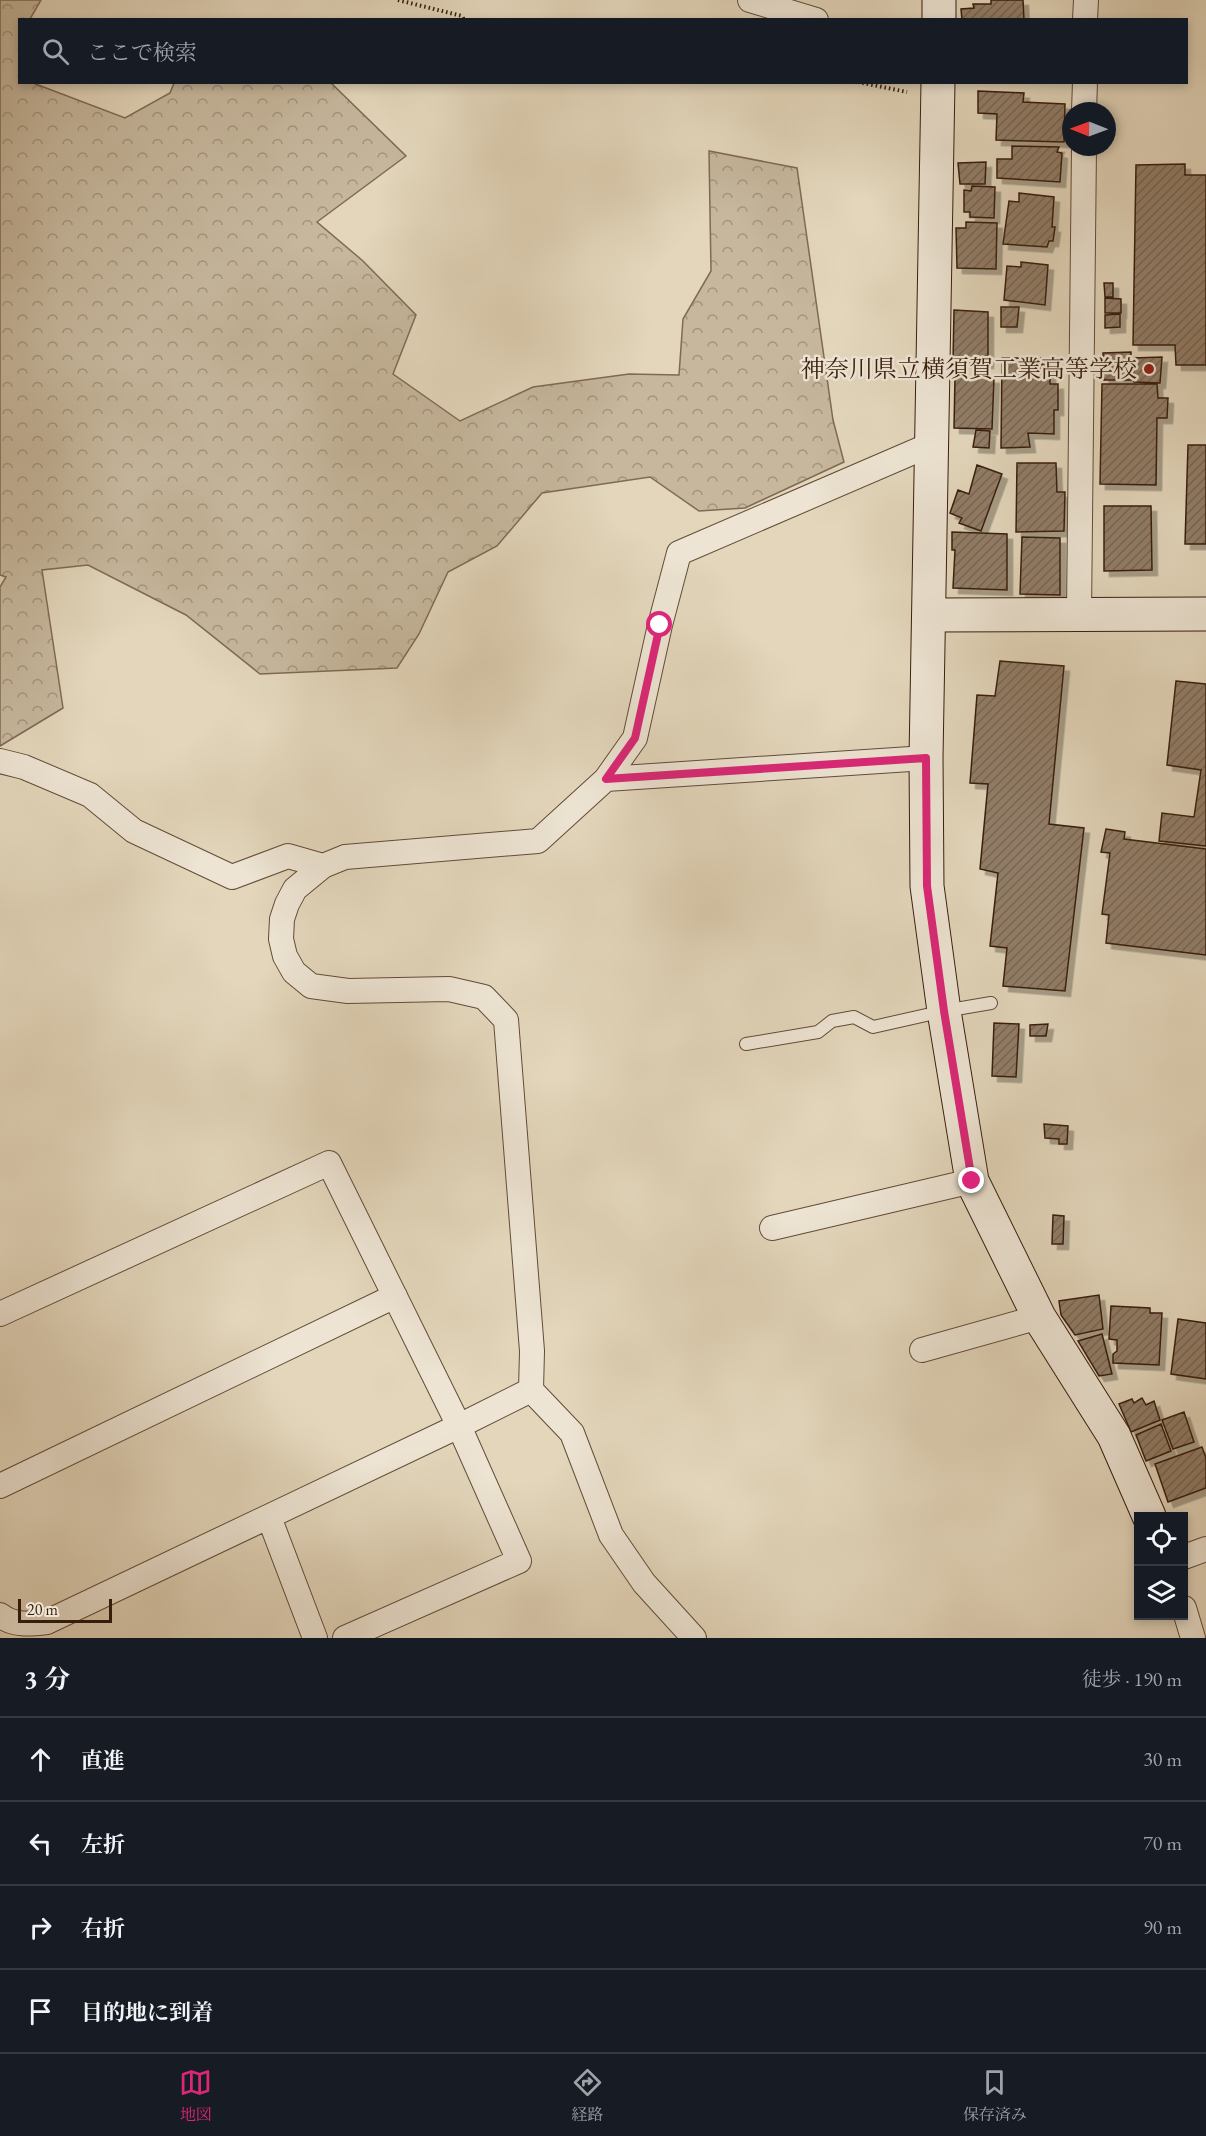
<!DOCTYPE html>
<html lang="ja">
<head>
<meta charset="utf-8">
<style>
	body { margin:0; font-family:"EB Garamond","Noto Serif JP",serif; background:#20242c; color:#f1f3f6 }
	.controls { position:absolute; right:18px; bottom:18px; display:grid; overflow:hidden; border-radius:0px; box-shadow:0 3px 9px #0003 }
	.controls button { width:54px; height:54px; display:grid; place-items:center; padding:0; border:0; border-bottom:2px solid #363941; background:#171b24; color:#f1f3f6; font:30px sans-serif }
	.compass { position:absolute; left:1062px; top:102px; width:54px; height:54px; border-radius:50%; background:#171b24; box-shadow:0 3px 9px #0003; rotate:271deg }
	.scale { position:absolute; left:18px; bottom:15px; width:94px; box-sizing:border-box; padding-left:6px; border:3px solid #381d0d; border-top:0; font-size:16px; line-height:21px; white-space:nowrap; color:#381d0d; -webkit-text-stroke:4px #ede4d3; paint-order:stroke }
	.stop { position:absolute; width:18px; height:18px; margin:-14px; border:4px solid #db2777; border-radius:50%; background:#fff }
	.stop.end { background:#db2777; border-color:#fff; box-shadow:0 2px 6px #0008 }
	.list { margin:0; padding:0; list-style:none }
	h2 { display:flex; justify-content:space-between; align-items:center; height:78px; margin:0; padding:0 24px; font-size:26px }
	h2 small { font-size:20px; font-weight:400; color:#9ea1a6 }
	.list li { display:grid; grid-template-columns:39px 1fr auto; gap:18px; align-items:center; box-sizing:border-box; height:84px; padding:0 24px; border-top:2px solid #363941 }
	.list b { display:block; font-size:22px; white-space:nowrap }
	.list em { font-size:20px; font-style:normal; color:#9ea1a6 }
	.icon { flex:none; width:33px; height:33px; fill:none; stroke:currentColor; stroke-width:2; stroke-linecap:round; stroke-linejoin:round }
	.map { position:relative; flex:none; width:1206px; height:1638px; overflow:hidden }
	.search { position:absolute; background:#171b24; box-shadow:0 3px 9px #0003; left:18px; right:18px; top:18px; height:66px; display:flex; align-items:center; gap:15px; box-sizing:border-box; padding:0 21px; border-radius:0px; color:#9ea1a6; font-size:22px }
	.sheet { height:414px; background:#171b24 }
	nav { display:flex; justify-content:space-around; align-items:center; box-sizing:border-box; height:84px; border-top:2px solid #363941; background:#171b24; font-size:16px; color:#9ea1a6 }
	nav a { display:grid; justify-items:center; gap:3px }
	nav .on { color:#db2777 }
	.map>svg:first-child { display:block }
	.forest { fill:url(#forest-crowns); stroke:#7f6a55; stroke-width:1.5 }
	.building { fill:url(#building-hatch); stroke:#381d0d; stroke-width:1.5; filter:url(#shadow) }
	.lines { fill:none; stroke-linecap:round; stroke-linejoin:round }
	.lane-casing { stroke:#634b38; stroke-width:14 }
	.street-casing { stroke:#634b38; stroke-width:26 }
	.secondary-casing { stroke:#381d0d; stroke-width:35 }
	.path { stroke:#381d0d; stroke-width:4; stroke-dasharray:1.5 3; stroke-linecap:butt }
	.lane { stroke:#ede4d3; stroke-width:12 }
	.street { stroke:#ede4d3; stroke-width:24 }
	.secondary { stroke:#ede4d3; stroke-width:33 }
	.route { stroke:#db2777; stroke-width:8 }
	.poi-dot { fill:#8f2418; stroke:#ede4d3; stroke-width:2 }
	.labels { text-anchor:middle; stroke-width:5; stroke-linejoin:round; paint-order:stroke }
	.poi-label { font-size:24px; fill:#381d0d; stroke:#ede4d3; text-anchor:end }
</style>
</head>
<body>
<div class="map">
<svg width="1206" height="1638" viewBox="0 0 1206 1638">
	<defs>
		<pattern id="forest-crowns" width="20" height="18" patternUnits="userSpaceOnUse" patternTransform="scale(1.5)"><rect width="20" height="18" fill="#c6b79d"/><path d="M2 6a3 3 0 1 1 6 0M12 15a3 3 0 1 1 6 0" fill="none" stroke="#a2947e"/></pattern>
		<pattern id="building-hatch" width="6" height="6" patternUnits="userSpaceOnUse" patternTransform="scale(1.5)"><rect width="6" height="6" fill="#917d67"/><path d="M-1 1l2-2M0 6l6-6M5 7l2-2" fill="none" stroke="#776653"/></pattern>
		<filter id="shadow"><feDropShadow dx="5.5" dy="5.5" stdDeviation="0" flood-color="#0004"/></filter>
	</defs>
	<rect width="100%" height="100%" fill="#e3d6bb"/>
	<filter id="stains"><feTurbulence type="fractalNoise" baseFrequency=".00333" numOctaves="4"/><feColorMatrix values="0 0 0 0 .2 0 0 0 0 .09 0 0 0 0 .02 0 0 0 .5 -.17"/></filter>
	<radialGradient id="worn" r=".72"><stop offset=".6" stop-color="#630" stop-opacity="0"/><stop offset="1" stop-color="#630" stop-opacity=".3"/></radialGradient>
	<path class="forest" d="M 0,0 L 41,0 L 30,19 L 20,20 L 20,82 L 33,83 L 125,118 L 170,93 L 174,83 L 331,83 L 406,156 L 317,222 L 363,261 L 416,315 L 393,374 L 460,421 L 533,387 L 629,374 L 679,375 L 683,319 L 711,271 L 709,151 L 797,168 L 833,420 L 844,462 L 745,508 L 699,511 L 650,477 L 542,493 L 497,546 L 448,572 L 419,634 L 397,668 L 260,674 L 186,615 L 88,565 L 42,570 L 63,708 L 0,746 L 0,587 L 6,577 L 0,575 Z"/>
	<path class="building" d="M 991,0 L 1023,0 L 1024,20 L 962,20 L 961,9 L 974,8 L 973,4 L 991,4 Z
		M 978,91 L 1024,93 L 1023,102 L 1065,104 L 1064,142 L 996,140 L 997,114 L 978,113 Z
		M 1012,146 L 1059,147 L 1057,152 L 1062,153 L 1060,182 L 997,178 L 997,159 L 1012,159 Z
		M 986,162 L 985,184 L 960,184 L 958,163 Z
		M 1185,164 L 1185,175 L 1206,175 L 1206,365 L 1176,365 L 1175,345 L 1133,345 L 1136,165 Z
		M 972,186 L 995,187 L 994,218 L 970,217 L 970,212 L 964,212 L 964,190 L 971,191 Z
		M 1019,193 L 1054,197 L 1052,227 L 1055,227 L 1053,241 L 1049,241 L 1047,247 L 1003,244 L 1009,201 L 1019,202 Z
		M 966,222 L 997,223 L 996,269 L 957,268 L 956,228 L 966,228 Z
		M 1021,262 L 1048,265 L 1045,305 L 1004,300 L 1007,266 L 1021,267 Z
		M 1104,283 L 1113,283 L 1113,297 L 1105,297 Z
		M 1105,298 L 1121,299 L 1121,313 L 1105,313 Z
		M 1001,307 L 1019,307 L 1017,327 L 1001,327 Z
		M 954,310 L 988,312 L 988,363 L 953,362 Z
		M 1120,314 L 1120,327 L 1105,328 L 1105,315 Z
		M 1131,352 L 1131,380 L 1104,380 L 1103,353 Z
		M 1162,357 L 1160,383 L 1134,382 L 1133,358 Z
		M 1002,358 L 1041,358 L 1042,365 L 1050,365 L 1050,384 L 1058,384 L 1058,410 L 1054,410 L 1054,434 L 1028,433 L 1030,447 L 1001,448 Z
		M 955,377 L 994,378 L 992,429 L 954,428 Z
		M 1102,384 L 1157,384 L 1158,398 L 1168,398 L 1167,418 L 1157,418 L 1156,485 L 1100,484 Z
		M 976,430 L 990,431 L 989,448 L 973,447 Z
		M 1188,445 L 1206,445 L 1206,544 L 1185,544 Z
		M 1017,463 L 1056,463 L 1057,492 L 1065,492 L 1064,531 L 1016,532 Z
		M 977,465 L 1002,474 L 981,531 L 959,523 L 962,518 L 950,513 L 958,490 L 969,494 Z
		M 1104,506 L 1151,506 L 1152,570 L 1104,571 Z
		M 952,532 L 1007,534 L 1007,590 L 953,588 L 955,550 L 952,550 Z
		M 1022,537 L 1060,538 L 1060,595 L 1020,594 Z
		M 1000,661 L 1064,666 L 1049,824 L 1084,828 L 1065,991 L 1003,986 L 1007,948 L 990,946 L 998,873 L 980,869 L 988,784 L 970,783 L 977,695 L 995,696 Z
		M 1176,681 L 1206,684 L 1206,846 L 1159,841 L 1162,813 L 1194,817 L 1201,770 L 1167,765 Z
		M 1106,829 L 1125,832 L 1124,839 L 1206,849 L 1206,955 L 1106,943 L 1109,915 L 1102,914 L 1110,853 L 1101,852 Z
		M 994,1023 L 1019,1024 L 1016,1077 L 992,1076 Z
		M 1048,1024 L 1046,1036 L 1030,1036 L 1030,1025 Z
		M 1044,1124 L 1068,1126 L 1067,1144 L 1059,1144 L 1059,1139 L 1045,1138 Z
		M 1053,1215 L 1064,1216 L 1063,1244 L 1052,1244 Z
		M 1099,1295 L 1103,1329 L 1075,1335 L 1061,1315 L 1059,1301 Z
		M 1111,1306 L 1150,1308 L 1150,1313 L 1162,1313 L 1159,1365 L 1113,1363 L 1113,1354 L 1117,1351 L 1117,1340 L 1109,1339 Z
		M 1178,1319 L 1206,1323 L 1206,1379 L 1171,1374 Z
		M 1102,1334 L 1112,1374 L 1099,1376 L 1078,1341 Z
		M 1142,1398 L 1146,1405 L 1154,1401 L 1160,1420 L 1131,1432 L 1119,1404 L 1132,1399 L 1134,1403 Z
		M 1184,1412 L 1194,1442 L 1173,1449 L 1162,1420 Z
		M 1161,1424 L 1171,1451 L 1146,1461 L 1136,1435 Z
		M 1202,1447 L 1206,1458 L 1206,1488 L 1168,1502 L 1155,1464 Z"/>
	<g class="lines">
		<defs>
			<path id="lane" d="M 746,1044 L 818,1032 L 832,1021 L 854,1017 L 873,1027 L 944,1011 L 991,1003"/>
			<path id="street" d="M 750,0 L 816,20
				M 1085,20 L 1086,0
				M 1084,111 L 1085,82
				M 1079,614 L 1084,147
				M 0,761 L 24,767 L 90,795 L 134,831 L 232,877 L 288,856 L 323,866
				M 606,779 L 926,758
				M 772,1228 L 972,1181
				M 0,1314 L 329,1163 L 459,1426 L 519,1561 L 345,1638
				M 922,1350 L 1039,1317
				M 531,1390 L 572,1433 L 611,1535 L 644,1583 L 694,1638
				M 0,1486 L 395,1296
				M 269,1517 L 315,1638
				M 1184,1557 L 1206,1549
				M 1184,1608 L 1193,1638
				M 0,1615 C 13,1626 31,1624 47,1622 L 459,1426 L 531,1390 L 532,1351 L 506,1020 L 484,997 L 449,989 L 348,991 L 311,986 L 294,972 L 285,956 L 281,939 L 282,919 L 287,904 L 295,889 L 323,866 L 345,857 L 538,841 L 606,779 L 635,738 L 660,625 L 679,553 L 932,444"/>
			<path id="secondary" d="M 939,20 L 939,0
				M 938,82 L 926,758 L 927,886 L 944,1011 L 972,1181 L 1039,1317 L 1114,1436 L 1149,1516
				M 929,615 L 1206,614"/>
		</defs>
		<use href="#lane" class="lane-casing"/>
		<use href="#street" class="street-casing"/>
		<use href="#secondary" class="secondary-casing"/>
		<path class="path" d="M 398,0 L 462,16 L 464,20
			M 858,82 L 907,92"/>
		<use href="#lane" class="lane"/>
		<use href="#street" class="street"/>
		<use href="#secondary" class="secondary"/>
	</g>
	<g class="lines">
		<path class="route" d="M 660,625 L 635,738 L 606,779 L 926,758 L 927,886 L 944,1011 L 972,1181"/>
	</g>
	<circle class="poi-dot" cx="1149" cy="369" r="6"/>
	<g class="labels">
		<g class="poi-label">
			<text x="1137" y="377">神奈川県立横須賀工業高等学校</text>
		</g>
	</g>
	<rect width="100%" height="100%" filter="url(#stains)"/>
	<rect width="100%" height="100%" fill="url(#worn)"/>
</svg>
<div class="controls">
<button><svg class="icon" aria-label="locate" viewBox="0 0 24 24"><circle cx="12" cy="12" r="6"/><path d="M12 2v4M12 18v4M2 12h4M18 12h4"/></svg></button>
<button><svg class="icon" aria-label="layers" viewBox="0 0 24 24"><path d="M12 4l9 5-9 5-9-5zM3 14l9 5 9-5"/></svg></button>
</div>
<svg class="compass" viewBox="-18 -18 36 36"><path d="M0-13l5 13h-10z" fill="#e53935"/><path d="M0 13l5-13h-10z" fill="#9ea1a6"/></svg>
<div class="scale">20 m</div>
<div class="stop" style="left:660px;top:625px"></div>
<div class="stop end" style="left:972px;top:1181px"></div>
<div class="search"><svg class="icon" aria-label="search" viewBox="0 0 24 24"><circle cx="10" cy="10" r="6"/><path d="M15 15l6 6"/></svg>ここで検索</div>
</div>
<section class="sheet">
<h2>3 分<small>徒歩 · 190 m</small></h2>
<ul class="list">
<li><svg class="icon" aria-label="ahead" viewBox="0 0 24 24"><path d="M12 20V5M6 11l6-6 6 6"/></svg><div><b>直進</b></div><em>30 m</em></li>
<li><svg class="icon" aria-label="left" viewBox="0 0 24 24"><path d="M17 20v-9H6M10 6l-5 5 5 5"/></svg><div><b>左折</b></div><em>70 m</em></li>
<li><svg class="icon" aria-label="right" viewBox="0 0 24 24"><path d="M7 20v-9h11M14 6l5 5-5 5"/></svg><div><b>右折</b></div><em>90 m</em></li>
<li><svg class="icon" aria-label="arrive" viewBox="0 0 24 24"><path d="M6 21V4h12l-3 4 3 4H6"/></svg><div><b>目的地に到着</b></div></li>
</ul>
</section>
<nav>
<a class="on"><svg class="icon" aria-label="map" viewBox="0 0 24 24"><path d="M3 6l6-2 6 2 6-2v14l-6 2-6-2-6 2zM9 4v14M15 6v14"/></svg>地図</a>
<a><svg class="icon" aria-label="directions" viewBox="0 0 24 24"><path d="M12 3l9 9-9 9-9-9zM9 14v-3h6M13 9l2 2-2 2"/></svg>経路</a>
<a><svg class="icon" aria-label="saved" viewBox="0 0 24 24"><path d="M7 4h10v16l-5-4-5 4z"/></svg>保存済み</a>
</nav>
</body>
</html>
